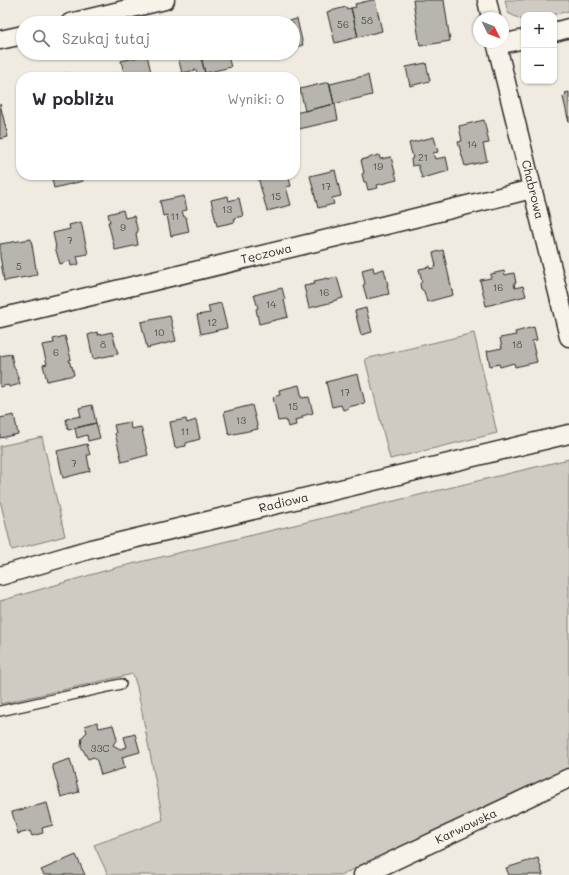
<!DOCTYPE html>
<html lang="pl">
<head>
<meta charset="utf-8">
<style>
	body { margin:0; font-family:Mali,sans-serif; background:#f7f7f7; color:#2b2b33 }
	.controls { position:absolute; right:12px; top:12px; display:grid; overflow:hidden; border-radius:8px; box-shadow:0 1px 3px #0004 }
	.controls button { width:36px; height:36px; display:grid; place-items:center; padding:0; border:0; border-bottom:1px solid #e1e1e2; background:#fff; color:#2b2b33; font:20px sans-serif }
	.compass { position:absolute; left:473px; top:12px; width:36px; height:36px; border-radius:50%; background:#fff; box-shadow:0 1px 3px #0004; rotate:132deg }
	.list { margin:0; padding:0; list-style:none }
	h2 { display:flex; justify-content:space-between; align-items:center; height:52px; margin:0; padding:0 16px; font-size:17px }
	h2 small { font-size:13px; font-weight:400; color:#7c7c81 }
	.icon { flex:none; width:22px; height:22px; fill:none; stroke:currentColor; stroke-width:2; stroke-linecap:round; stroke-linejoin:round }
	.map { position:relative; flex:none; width:569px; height:875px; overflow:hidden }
	.search { position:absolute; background:#fff; box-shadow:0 1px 3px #0004; left:16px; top:16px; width:284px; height:44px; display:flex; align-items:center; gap:10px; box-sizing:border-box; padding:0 14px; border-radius:22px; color:#7c7c81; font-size:15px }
	.panel { position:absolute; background:#fff; box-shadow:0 1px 3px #0004; left:16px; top:72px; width:284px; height:108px; border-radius:16px }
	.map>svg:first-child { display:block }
	.green { fill:#cfcbc2; stroke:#7d7b76 }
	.building { fill:#b8b5ae; stroke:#2b2b2b }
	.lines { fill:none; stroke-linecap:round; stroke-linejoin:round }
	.lane-casing { stroke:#2b2b2b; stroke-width:12 }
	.street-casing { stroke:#2b2b2b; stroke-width:21 }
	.lane { stroke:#f7f3e8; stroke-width:9 }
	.street { stroke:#f7f3e8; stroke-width:18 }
	.labels { text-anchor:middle; stroke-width:3; stroke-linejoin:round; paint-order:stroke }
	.number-label { font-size:10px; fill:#4e4e4c }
	.street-label { font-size:12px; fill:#2b2b2b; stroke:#f7f3e8 }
</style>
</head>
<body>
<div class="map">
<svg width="569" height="875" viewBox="0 0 569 875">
	<rect width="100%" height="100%" fill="#efebe0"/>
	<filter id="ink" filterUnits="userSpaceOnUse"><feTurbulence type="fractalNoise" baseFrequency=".025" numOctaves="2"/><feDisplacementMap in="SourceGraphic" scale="8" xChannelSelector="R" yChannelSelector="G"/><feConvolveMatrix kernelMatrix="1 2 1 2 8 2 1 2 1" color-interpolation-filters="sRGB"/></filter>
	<g filter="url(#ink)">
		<path class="green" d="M 505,0 L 569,0 L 569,11 L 552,15 L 524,15 L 524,21 L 508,13 Z
			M 474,333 L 497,433 L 390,459 L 365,359 Z
			M 42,437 L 65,536 L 12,550 L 0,500 L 0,446 Z
			M 569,459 L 569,769 L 341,875 L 108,875 L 94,845 L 163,820 L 137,687 L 133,674 L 0,704 L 0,601 L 111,569 Z"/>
		<path class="building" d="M 372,0 L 375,0 L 382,31 L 358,37 L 351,8 L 356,7 L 355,4 Z
			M 413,0 L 444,0 L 450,41 L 420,46 Z
			M 346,7 L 347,9 L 351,8 L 358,37 L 335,43 L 327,12 Z
			M 297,19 L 303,45 L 293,48 L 293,23 L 279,23 Z
			M 177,53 L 200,53 L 205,73 L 198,75 L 199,77 L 183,77 L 197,74 L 196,70 L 182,73 Z
			M 200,53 L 227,53 L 231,67 L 205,73 Z
			M 147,55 L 152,77 L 125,77 L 121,61 Z
			M 426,63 L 430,81 L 410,86 L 406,67 Z
			M 67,73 L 68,77 L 58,77 L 57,75 Z
			M 368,75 L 372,95 L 334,104 L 330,84 Z
			M 329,82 L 334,104 L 305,111 L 300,89 Z
			M 569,92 L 569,123 L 563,97 L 566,94 L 565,93 Z
			M 0,104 L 8,137 L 0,139 Z
			M 335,104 L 338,120 L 295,130 L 295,113 Z
			M 484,120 L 489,143 L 483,144 L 487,161 L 465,166 L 458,142 L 462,141 L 459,126 Z
			M 434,137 L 438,152 L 433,153 L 435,159 L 446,157 L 449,171 L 422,178 L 418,165 L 412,166 L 411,159 L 413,158 L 409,143 Z
			M 379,155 L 380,159 L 391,157 L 397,180 L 377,185 L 378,188 L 368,190 L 366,182 L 364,182 L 362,174 L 364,173 L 361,160 Z
			M 335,170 L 341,196 L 332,198 L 334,204 L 318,208 L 310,176 Z
			M 51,175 L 82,175 L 83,181 L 54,188 Z
			M 268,175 L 288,175 L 291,186 L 286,187 L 291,205 L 267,211 L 258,177 Z
			M 184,196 L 187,210 L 182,211 L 184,217 L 186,217 L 189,232 L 171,236 L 167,215 L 163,216 L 160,201 Z
			M 228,196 L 229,201 L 239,198 L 243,216 L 234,218 L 235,222 L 217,226 L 211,200 Z
			M 123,210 L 125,218 L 134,216 L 138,232 L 136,233 L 138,245 L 115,250 L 108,222 L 110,222 L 108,214 Z
			M 81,222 L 88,254 L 77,256 L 79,264 L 71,266 L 70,261 L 60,264 L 55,247 L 56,247 L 53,233 L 70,229 L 69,225 Z
			M 31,239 L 37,275 L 4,281 L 0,256 L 0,244 Z
			M 443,250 L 453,295 L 427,302 L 424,291 L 421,289 L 420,284 L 422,281 L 419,269 L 429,267 L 429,266 L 430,266 L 430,269 L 436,267 L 436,266 L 435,266 L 435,265 L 436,265 L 433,253 Z
			M 373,267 L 374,272 L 384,269 L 388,285 L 387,285 L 389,294 L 367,299 L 363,285 L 365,284 L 362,270 Z
			M 504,271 L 505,275 L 514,273 L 516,283 L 514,283 L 515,288 L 523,286 L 526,296 L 486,306 L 480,280 L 491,278 L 491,274 Z
			M 337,277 L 343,298 L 333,301 L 333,302 L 309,308 L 304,286 L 315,284 L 314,281 L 328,278 L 328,279 Z
			M 282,288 L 285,300 L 284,300 L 288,317 L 259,324 L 256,309 L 258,308 L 254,295 Z
			M 221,303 L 227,328 L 201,334 L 197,315 L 210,313 L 208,306 Z
			M 366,308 L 372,332 L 361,335 L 355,311 Z
			M 170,316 L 176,341 L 147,348 L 141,322 Z
			M 534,327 L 537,340 L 532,341 L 537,362 L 515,367 L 514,363 L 500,367 L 499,364 L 490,366 L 487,351 L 502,348 L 500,338 L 516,335 L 515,332 Z
			M 97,332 L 98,335 L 112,332 L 118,354 L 93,359 L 88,335 Z
			M 65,336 L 71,359 L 69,360 L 71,367 L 72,366 L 74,375 L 47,381 L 43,365 L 47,364 L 42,345 L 54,343 L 53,339 Z
			M 11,354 L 14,368 L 15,368 L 20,384 L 9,387 L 8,385 L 0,387 L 0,356 Z
			M 358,374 L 365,403 L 348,407 L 349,408 L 343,410 L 341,405 L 332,407 L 326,382 Z
			M 299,385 L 302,398 L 309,397 L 313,413 L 302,416 L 303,418 L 295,420 L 296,425 L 288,427 L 286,420 L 278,421 L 273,397 L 280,395 L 279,390 Z
			M 92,405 L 96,423 L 68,430 L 66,419 L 81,416 L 79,408 Z
			M 252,405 L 258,429 L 229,435 L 224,412 Z
			M 14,415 L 18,434 L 0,438 L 0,418 Z
			M 186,419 L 187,423 L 196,420 L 200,439 L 186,443 L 186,446 L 175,448 L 170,422 Z
			M 130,422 L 131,429 L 141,427 L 148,455 L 122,462 L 115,433 L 116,433 L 114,425 Z
			M 96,423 L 100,438 L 88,441 L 87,435 L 77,438 L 75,428 Z
			M 87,444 L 90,455 L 87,455 L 90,471 L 63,478 L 57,451 Z
			M 97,722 L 99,728 L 113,725 L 117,739 L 113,745 L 120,749 L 127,747 L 124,737 L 135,734 L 140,752 L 122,757 L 125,768 L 101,775 L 97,761 L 94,757 L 88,759 L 81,746 L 82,737 L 87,732 L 85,726 Z
			M 70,759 L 79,792 L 61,797 L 52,765 Z
			M 47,803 L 53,825 L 42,828 L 43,833 L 32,836 L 30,831 L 18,834 L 12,812 Z
			M 76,855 L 85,875 L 44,875 L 41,870 Z
			M 538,858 L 543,875 L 509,875 L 506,868 Z"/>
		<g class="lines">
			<defs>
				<path id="lane" d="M 0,711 L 121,684"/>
				<g id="street">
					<path d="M 487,0 L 491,18"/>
					<path d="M 70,23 L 165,0"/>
					<path d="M 554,32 L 569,28"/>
					<path d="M 0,40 L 23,35"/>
					<path id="s1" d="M 496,42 L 569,337"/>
					<path d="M 497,45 L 524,39"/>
					<path id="s2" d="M 0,318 L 386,225 L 532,189"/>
					<path id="s3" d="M 0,576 L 91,549 L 569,434"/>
					<path id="s4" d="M 363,875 L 569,778"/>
				</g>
			</defs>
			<use href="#lane" class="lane-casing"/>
			<use href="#street" class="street-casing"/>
			<use href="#lane" class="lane"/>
			<use href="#street" class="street"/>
		</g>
	</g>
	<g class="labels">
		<g class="number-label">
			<text x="367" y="24">58</text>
			<text x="343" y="28">56</text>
			<text x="472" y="148">14</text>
			<text x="423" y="161">21</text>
			<text x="378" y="170">19</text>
			<text x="326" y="190">17</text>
			<text x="276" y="200">15</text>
			<text x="227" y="213">13</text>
			<text x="175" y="220">11</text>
			<text x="123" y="231">9</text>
			<text x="70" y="244">7</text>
			<text x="19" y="270">5</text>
			<text x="498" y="291">16</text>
			<text x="324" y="296">16</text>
			<text x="271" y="308">14</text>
			<text x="212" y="326">12</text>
			<text x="159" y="336">10</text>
			<text x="103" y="348">8</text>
			<text x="517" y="348">18</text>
			<text x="56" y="356">6</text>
			<text x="345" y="396">17</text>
			<text x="293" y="410">15</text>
			<text x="241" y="424">13</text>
			<text x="185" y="435">11</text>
			<text x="74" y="467">7</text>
			<text x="100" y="752">33C</text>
		</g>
		<g class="street-label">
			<text dy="4" stroke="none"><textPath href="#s1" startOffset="152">Chabrowa</textPath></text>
			<text dy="4" stroke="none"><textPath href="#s2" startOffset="274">Tęczowa</textPath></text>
			<text dy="4" stroke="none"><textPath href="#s3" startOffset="293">Radiowa</textPath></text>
			<text dy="4" stroke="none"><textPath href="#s4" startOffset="114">Karwowska</textPath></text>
		</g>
	</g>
</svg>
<div class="controls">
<button>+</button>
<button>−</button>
</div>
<svg class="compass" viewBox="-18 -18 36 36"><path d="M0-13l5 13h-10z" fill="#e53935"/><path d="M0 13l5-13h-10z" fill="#7c7c81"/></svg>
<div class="search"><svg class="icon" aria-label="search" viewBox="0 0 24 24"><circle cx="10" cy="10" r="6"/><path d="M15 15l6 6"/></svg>Szukaj tutaj</div>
<section class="panel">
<h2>W pobliżu<small>Wyniki: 0</small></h2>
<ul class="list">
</ul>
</section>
</div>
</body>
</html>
